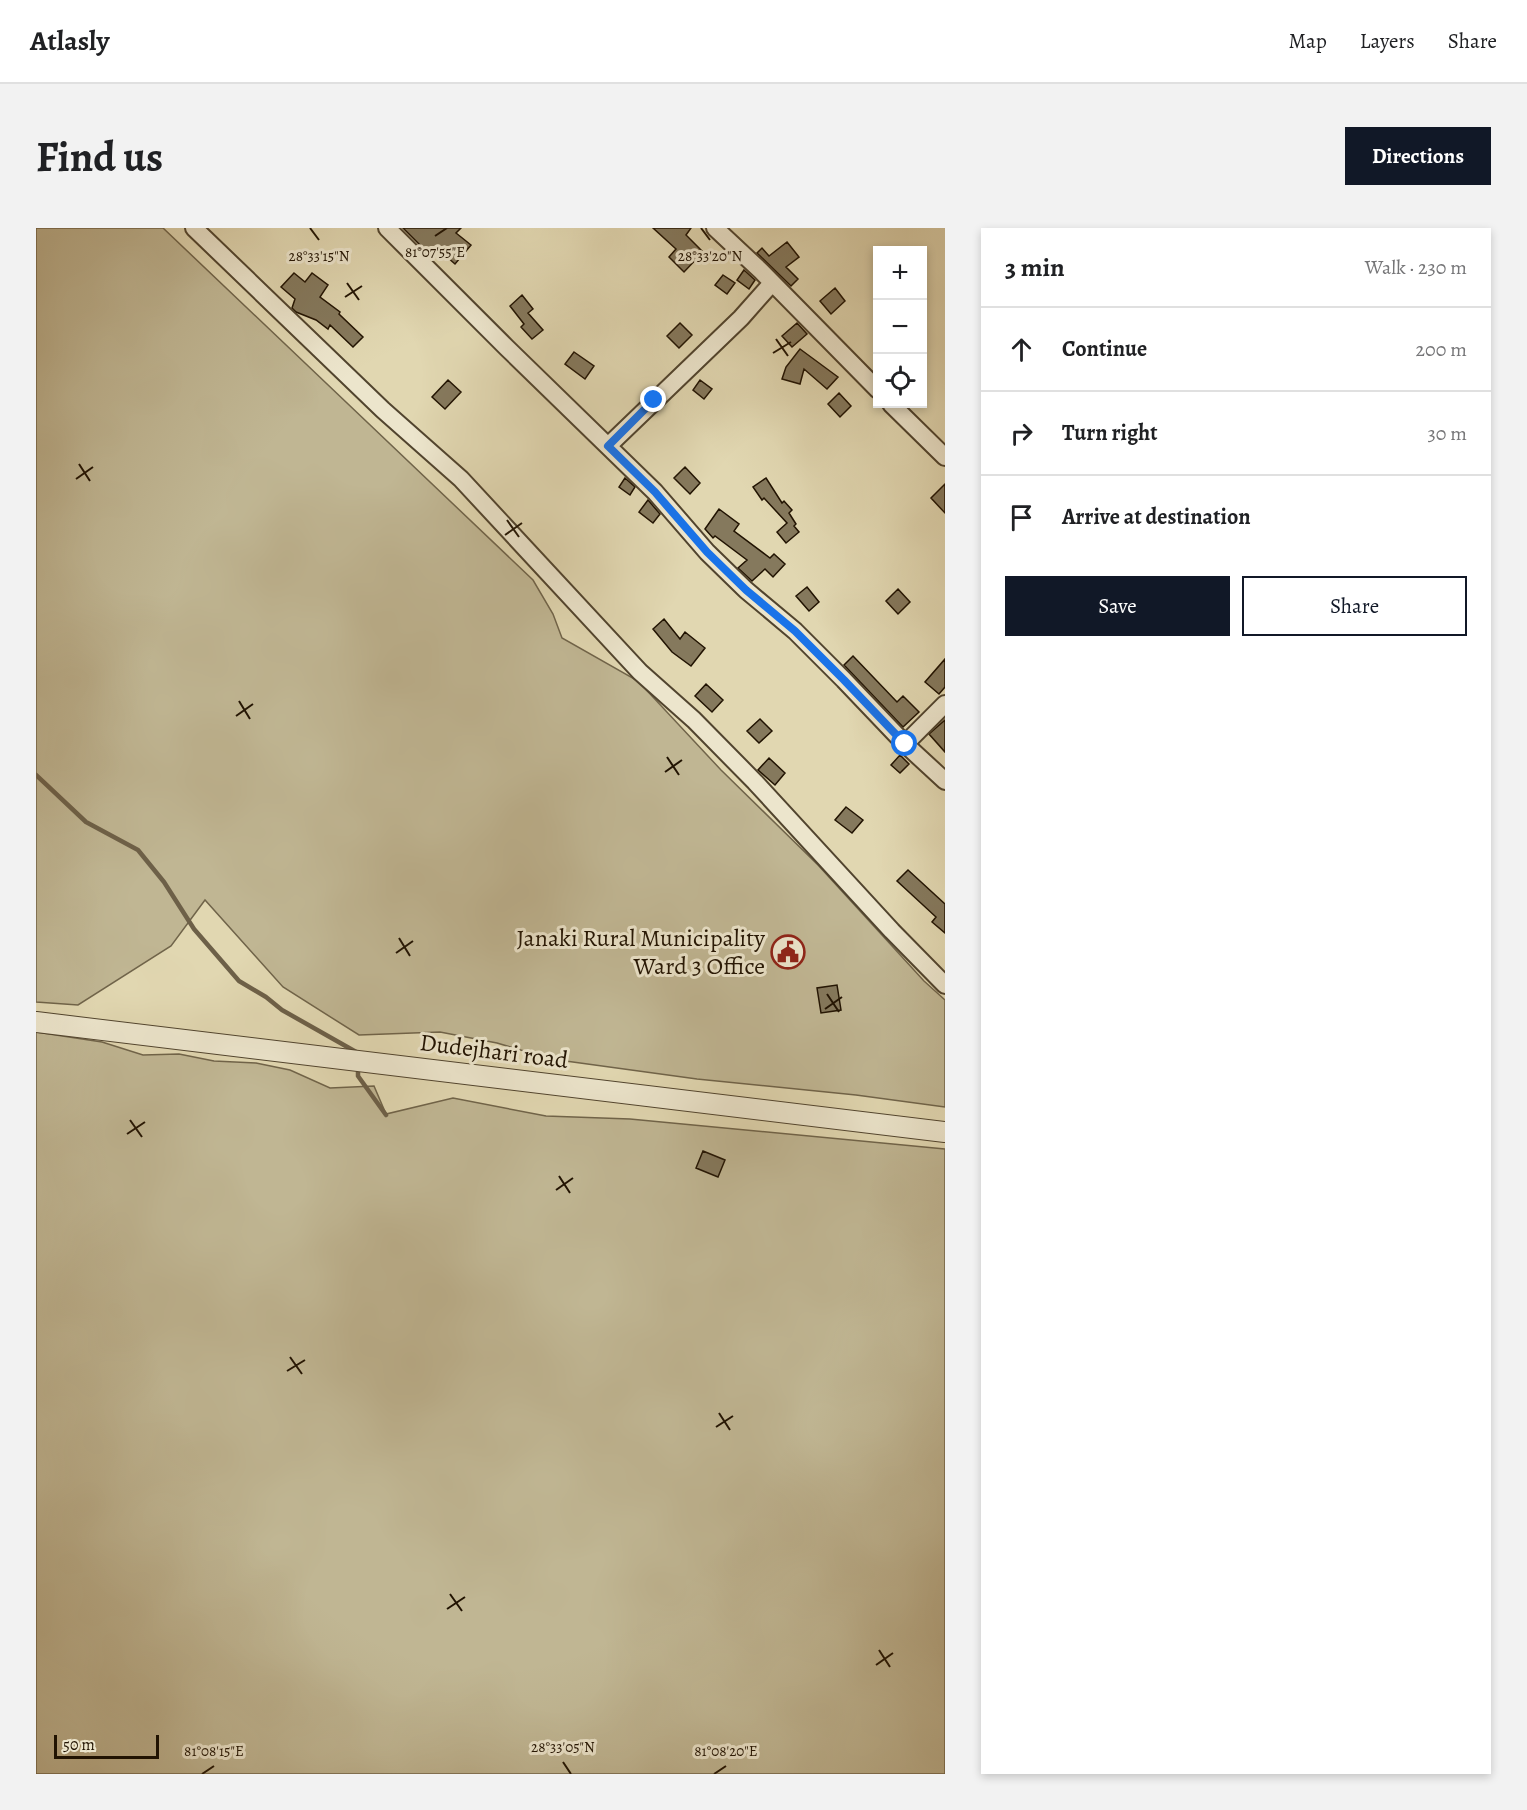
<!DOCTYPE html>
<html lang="en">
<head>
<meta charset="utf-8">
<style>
	body { margin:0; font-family:Alegreya,serif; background:#f2f2f2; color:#202124 }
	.controls { position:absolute; right:18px; top:18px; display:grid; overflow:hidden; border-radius:0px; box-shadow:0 3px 9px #0003 }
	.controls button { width:54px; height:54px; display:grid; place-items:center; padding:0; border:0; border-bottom:2px solid #e0e0e0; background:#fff; color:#202124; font:30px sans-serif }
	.scale { position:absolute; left:18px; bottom:15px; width:105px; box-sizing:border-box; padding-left:6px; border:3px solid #211302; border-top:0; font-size:16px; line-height:21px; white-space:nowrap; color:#211302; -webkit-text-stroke:4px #ece5cc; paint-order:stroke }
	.stop { position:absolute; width:18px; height:18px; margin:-14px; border:4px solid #1a73e8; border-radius:50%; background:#fff }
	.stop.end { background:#1a73e8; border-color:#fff; box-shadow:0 2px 6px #0008 }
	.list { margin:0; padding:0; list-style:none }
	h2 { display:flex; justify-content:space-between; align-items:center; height:78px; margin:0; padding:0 24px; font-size:26px }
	h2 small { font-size:20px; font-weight:400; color:#757577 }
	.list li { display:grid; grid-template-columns:39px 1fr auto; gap:18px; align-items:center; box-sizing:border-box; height:84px; padding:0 24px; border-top:2px solid #e0e0e0 }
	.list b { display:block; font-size:22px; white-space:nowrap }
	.list em { font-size:20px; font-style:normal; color:#757577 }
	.actions { display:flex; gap:12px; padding:18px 24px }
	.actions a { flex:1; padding:14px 0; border:2px solid #111827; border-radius:0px; text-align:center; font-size:21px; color:#111827 }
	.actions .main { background:#111827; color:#fff }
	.icon { flex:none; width:33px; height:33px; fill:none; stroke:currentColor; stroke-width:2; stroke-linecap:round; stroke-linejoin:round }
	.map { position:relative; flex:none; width:909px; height:1546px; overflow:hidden; border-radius:0px }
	header { display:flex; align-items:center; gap:36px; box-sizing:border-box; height:84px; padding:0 30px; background:#fff; border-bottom:2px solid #e0e0e0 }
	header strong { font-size:28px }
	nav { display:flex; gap:33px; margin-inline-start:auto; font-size:21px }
	.intro { display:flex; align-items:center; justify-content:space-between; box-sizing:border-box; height:144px; padding:0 36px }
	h1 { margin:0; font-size:42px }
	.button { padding:15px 27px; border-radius:0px; background:#111827; color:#fff; font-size:21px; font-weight:700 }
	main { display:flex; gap:36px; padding:0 36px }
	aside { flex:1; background:#fff; border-radius:0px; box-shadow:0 3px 9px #0003 }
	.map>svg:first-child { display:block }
	.green { fill:#c0b693; stroke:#70644a; stroke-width:1.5 }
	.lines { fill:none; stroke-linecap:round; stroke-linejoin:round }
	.stream { stroke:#6d6048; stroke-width:4.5 }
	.building { fill:#85795d; stroke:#211302; stroke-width:1.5 }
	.minor-casing { stroke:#51442e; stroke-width:20 }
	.tertiary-casing { stroke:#51442e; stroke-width:22 }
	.minor { stroke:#ece5cc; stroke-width:16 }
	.tertiary { stroke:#ece5cc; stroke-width:20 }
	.route { stroke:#1a73e8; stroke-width:8 }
	.ticks { fill:none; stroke:#211302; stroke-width:2 }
	.labels { text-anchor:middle; stroke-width:6; stroke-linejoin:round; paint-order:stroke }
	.poi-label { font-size:24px; fill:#211302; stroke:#ece5cc; text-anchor:end }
	.street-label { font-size:24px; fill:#211302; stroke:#ece5cc }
	.ticks-label { font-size:15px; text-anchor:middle; fill:#211302; stroke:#ece5cc; stroke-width:6; stroke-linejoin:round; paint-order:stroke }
</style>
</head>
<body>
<header>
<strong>Atlasly</strong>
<nav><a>Map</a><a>Layers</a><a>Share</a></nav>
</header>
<div class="intro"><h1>Find us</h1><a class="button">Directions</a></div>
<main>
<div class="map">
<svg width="909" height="1546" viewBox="0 0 909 1546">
	<rect width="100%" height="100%" fill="#e1d7b1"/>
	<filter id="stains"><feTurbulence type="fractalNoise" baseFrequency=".00333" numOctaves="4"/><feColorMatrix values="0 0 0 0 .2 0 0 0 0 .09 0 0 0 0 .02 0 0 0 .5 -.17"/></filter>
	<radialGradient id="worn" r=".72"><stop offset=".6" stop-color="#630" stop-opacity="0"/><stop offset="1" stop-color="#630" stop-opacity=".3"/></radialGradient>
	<path class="green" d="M 0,0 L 127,0 L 497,352 L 517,386 L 526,410 L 602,453 L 685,542 L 782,637 L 888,753 L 909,772 L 909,879 L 820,867 L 661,851 L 515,831 L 461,815 L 404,804 L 323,807 L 247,759 L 169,672 L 135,718 L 42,777 L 0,774 Z
		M 0,804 L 66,814 L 107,827 L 143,826 L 178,833 L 220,835 L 254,842 L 294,860 L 338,858 L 350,886 L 417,870 L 510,888 L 594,891 L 909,921 L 909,1546 L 0,1546 Z"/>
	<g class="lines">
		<path class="stream" d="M 0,547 L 50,594 L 102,622 L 128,654 L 158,701 L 203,753 L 230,769 L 246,782 L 322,825
			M 322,844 L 322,848 L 350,887"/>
	</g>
	<path class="building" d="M 367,0 L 425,0 L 420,5 L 435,17 L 419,36 L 402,21 L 395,28 Z
		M 617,0 L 655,0 L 650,7 L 667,24 L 648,44 L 633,29 L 640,21 Z
		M 751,14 L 763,29 L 750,39 L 762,51 L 755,58 L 721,25 L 726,20 L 733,28 Z
		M 708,42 L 719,52 L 713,61 L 701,52 Z
		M 258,45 L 269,54 L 276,45 L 292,57 L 284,69 L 304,84 L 303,86 L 327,109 L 317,119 L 294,97 L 292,101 L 280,92 L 260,84 L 256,80 L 259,71 L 245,59 Z
		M 687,47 L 699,55 L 691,66 L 679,57 Z
		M 799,60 L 809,73 L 795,86 L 784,73 Z
		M 486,67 L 497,81 L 492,85 L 507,102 L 496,111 L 485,99 L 488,96 L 474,78 Z
		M 644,95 L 656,107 L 643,120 L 631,108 Z
		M 761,95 L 771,106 L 756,119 L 746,108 Z
		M 764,121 L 802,149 L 791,161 L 768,141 L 764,156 L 746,151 L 750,139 Z
		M 538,124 L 558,138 L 549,151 L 529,136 Z
		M 412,152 L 425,164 L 409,181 L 396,169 Z
		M 664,152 L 676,161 L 668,171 L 657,162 Z
		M 803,165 L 815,178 L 804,189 L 792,176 Z
		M 649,239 L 664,255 L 654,266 L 638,250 Z
		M 589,250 L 599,259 L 594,267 L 583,259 Z
		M 730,250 L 746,275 L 748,273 L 756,282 L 753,285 L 760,296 L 758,298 L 763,304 L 750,315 L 741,304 L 751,295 L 728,270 L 726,272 L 717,259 Z
		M 909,256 L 909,285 L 895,270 Z
		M 612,272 L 624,286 L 617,295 L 603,284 Z
		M 683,281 L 703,296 L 698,303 L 734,330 L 738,326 L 749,336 L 737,349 L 729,341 L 716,353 L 702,340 L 711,332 L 679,308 L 677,310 L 669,301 Z
		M 771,359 L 783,374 L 773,383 L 760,368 Z
		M 862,361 L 874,374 L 862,386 L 850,373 Z
		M 628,391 L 644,411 L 649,404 L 669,420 L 655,438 L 636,424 L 617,401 Z
		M 817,428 L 861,474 L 867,468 L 883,484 L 867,499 L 808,437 Z
		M 909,431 L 909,459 L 903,466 L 889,454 Z
		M 670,456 L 687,472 L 676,484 L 659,468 Z
		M 724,491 L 736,503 L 723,515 L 711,503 Z
		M 909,492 L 909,524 L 893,506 Z
		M 864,527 L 873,536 L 864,545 L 855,537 Z
		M 733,530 L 749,545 L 739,557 L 722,542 Z
		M 810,579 L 827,592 L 816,605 L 799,592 Z
		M 872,642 L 909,676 L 909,705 L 896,694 L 900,689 L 861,653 Z
		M 801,757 L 805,782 L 785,785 L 781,760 Z
		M 667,923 L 689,932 L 682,949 L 660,940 Z"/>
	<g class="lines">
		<defs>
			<path id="minor" d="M 158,0 L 347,182 L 425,251 L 604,444 L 658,492 L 719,554 L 856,703 L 909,757
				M 351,0 L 471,120 L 619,264 L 671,324 L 710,362 L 759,403 L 808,452 L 869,516 L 909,553
				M 679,0 L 725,43 L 842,162
				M 855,176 L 909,229
				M 572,218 L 705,90 L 736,55
				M 869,516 L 909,476"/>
			<path id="tertiary" d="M 0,794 L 909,904"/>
		</defs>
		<use href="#minor" class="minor-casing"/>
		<use href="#tertiary" class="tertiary-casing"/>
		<use href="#minor" class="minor"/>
		<use href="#tertiary" class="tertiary"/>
	</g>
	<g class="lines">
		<path class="route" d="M 618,172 L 572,218 L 619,264 L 671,324 L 710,362 L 759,403 L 808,452 L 869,516"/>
	</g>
	<path class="ticks" d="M 274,0 L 283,12M 665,0 L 674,12M 399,8 L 411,0M 311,55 L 323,72M 309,69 L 326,58M 740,111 L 752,128M 737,125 L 755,114M 43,236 L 54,253M 40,251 L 57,239M 471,292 L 483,309M 469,307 L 486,295M 203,473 L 214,491M 200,488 L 217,476M 631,529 L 643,547M 629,544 L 646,532M 363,710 L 374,728M 360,725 L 377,713M 791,766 L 803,784M 789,781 L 806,769M 94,892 L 106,909M 91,906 L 109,894M 523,948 L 534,965M 520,962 L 537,950M 254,1129 L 266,1146M 251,1143 L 269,1132M 683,1185 L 694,1202M 680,1199 L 697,1188M 414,1366 L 426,1383M 411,1381 L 429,1369M 843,1422 L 854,1439M 840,1437 L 857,1425M 527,1534 L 535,1546M 166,1546 L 178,1538M 678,1546 L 690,1538"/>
	<defs>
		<symbol id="civic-ring" viewBox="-11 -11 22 22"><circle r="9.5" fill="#ece5cc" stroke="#8f2418" stroke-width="1.5"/><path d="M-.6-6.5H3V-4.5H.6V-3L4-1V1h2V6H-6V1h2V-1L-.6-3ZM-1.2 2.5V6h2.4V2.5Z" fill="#8f2418"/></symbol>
	</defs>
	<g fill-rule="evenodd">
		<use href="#civic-ring" x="733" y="705" width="38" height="38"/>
	</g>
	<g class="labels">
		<g class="poi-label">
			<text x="729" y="718">Janaki Rural Municipality<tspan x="729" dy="28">Ward 3 Office</tspan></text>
		</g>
		<g class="street-label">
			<text transform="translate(458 823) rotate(7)" y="8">Dudejhari road</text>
		</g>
	</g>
	<g class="ticks-label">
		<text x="399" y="29">81°07'55"E</text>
		<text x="674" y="33">28°33'20"N</text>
		<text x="283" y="33">28°33'15"N</text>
		<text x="527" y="1524">28°33'05"N</text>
		<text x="178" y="1528">81°08'15"E</text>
		<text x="690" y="1528">81°08'20"E</text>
	</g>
	<rect width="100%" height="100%" filter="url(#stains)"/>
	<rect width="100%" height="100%" fill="url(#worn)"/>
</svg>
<div class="controls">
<button>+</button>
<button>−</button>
<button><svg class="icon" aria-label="locate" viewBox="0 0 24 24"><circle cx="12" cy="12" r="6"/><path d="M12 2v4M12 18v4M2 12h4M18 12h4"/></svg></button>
</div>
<div class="scale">50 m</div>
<div class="stop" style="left:869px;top:516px"></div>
<div class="stop end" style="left:618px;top:172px"></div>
</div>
<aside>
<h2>3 min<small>Walk · 230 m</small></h2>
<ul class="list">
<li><svg class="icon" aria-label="ahead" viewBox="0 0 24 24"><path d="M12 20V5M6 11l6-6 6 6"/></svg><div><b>Continue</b></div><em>200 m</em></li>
<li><svg class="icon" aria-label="right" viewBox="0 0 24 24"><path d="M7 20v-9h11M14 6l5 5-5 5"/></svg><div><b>Turn right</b></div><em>30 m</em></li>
<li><svg class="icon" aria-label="arrive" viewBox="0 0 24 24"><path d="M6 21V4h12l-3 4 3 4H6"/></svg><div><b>Arrive at destination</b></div></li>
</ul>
<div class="actions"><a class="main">Save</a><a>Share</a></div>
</aside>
</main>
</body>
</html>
